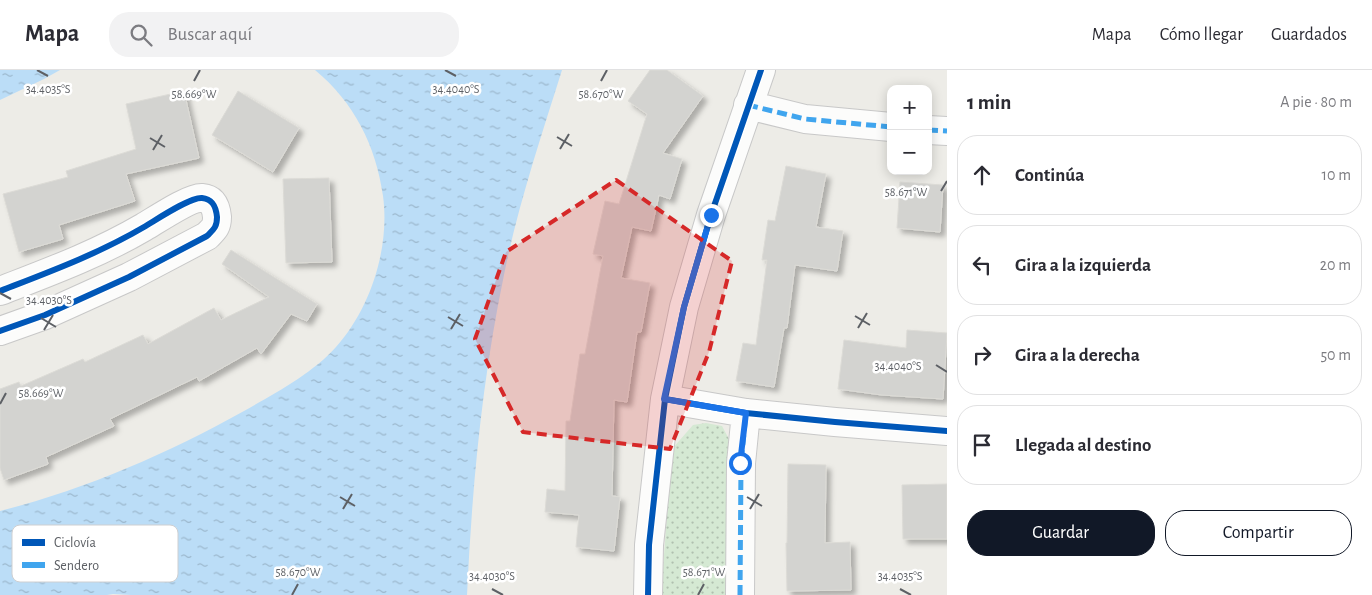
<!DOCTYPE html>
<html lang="es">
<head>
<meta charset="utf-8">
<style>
	body { margin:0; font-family:"Alegreya Sans",sans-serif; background:#f2f2f3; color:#2b2b33 }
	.controls { position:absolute; right:15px; top:15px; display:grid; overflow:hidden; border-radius:10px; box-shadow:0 2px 12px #0003 }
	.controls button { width:45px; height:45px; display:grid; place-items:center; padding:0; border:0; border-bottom:1px solid #e1e1e2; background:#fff; color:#2b2b33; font:25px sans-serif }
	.stop { position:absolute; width:15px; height:15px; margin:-11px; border:4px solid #1a73e8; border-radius:50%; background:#fff }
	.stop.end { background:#1a73e8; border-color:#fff; box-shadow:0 1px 5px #0008 }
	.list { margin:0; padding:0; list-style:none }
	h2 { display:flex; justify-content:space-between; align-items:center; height:65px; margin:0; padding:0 20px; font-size:21px }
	h2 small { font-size:16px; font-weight:400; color:#7c7c81 }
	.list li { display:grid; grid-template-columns:32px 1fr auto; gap:15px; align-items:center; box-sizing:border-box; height:80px; margin:0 10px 10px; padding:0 10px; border:1px solid #e1e1e2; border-radius:20px }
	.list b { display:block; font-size:19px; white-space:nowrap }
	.list em { font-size:16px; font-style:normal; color:#7c7c81 }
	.actions { display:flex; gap:10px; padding:15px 20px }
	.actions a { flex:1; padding:11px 0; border:1px solid #111827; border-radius:20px; text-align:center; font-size:18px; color:#111827 }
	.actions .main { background:#111827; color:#fff }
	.icon { flex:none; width:28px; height:28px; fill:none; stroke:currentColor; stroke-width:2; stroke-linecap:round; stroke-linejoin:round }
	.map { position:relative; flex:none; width:947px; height:525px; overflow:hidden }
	header { display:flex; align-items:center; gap:30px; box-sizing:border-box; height:70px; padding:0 25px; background:#fff; border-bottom:1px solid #e1e1e2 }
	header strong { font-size:24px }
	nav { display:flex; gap:28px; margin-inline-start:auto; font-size:18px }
	.search { width:350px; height:45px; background:#f2f2f3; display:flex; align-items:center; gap:12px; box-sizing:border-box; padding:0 18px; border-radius:20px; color:#7c7c81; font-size:19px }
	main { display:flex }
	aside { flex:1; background:#fff }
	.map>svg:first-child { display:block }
	.grass { fill:url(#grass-dots) }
	.water { fill:url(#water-ripples) }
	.building { fill:#d3d3d0; stroke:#dcdbd6; filter:url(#shadow) }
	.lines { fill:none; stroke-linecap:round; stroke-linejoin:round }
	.street-casing { stroke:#c8c8c8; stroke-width:30 }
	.street { stroke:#fcfcfb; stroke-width:28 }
	.quiet { stroke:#40a5ee; stroke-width:5; stroke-dasharray:10 5; stroke-linecap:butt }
	.cycleway-casing { stroke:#fff; stroke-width:9 }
	.cycleway { stroke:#0057b8; stroke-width:6 }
	.route { stroke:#1a73e8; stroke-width:6 }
	.marked { fill:#d62828; fill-opacity:0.2; stroke:#d62828; stroke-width:4; stroke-dasharray:10 6; stroke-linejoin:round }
	.ticks { fill:none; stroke:#5d6065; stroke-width:2 }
	.key { fill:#fff; stroke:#cecfd1; stroke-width:1 }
	.key-label { font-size:14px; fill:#5d6065 }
	.ticks-label { font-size:12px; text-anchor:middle; fill:#5d6065; stroke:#fff; stroke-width:5; stroke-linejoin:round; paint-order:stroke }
</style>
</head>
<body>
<header>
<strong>Mapa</strong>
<div class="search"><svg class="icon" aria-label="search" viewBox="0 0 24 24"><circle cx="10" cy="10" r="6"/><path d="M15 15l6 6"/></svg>Buscar aquí</div>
<nav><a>Mapa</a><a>Cómo llegar</a><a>Guardados</a></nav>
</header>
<main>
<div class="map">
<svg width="947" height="525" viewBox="0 0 947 525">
	<defs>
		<pattern id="grass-dots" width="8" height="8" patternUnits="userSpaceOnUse" patternTransform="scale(1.25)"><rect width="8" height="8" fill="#d5e9d3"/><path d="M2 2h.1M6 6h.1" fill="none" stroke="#b0c0af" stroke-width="1.8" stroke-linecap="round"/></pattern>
		<pattern id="water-ripples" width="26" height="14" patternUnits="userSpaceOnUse" patternTransform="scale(1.25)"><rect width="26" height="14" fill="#bbddf7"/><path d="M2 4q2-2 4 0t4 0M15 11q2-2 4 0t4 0" fill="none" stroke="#9bb7cc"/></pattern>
		<filter id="shadow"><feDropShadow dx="4.5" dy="4.5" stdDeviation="2.5" flood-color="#0004"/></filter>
	</defs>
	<rect width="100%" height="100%" fill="#edece7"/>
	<path class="grass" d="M 706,353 L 722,356 L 730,371 L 732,525 L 661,525 L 672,379 L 693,355 Z"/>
	<path class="water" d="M 0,0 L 60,0 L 44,9 L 0,30 Z
		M 315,0 L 562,0 C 541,67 518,135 504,205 C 482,310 472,417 467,525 L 131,525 L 113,524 L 107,525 L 0,525 L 0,441 C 86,419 167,384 244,341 C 274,324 313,303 336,277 C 371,238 390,177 383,126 C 376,76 354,32 315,0 Z"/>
	<path class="building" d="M 650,0 L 667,0 L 703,26 L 663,83 L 682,89 L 670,129 L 659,125 L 651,161 L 632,157 L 621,208 L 650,213 L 641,262 L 637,262 L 627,332 L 614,330 L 612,426 L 620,427 L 614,481 L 576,477 L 579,445 L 545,442 L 547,419 L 565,421 L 566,351 L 570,351 L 580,284 L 585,284 L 603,186 L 593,184 L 605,131 L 619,134 L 647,44 L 628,31 Z
		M 184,21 L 199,88 L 126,104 L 135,131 L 59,155 L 63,169 L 19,182 L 3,124 L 68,107 L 66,101 L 136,79 L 126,34 Z
		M 238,21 L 299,58 L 273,102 L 212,65 Z
		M 786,96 L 826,104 L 816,157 L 843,161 L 837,201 L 795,195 L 787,258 L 784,258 L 774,317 L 736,311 L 743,273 L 756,275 L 767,190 L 762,190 L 768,150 L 775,151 Z
		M 329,108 L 332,192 L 286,193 L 283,109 Z
		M 900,112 L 943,115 L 940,162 L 897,158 Z
		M 231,180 L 317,234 L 307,251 L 291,244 L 261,284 L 257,278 L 199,311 L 197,307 L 110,349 L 114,356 L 46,387 L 48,394 L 4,410 L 0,398 L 0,319 L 19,312 L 21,316 L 83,289 L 85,292 L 143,265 L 148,274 L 214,238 L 221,250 L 269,227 L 222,194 Z
		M 907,260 L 947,263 L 943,329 L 882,325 L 838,319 L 844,270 L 906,278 Z
		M 788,394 L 826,395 L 825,473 L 850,472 L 851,520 L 787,521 L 786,473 L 787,473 Z
		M 947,414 L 947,469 L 903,469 L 902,415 Z"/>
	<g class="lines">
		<defs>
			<path id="street" d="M 748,35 L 805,49 L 891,57
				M 928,60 L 947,61
				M 0,221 C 49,202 98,184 144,157 C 156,150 190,127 202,128 C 213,129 216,137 217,147 C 217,157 214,159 207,166 L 129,207 L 45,245 L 0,261
				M 665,329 L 746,343 L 835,352 L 947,361
				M 648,525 L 649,475 L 665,329 L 684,237 L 711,145 L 761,0
				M 740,525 L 741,393 L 746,343"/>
		</defs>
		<use href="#street" class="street-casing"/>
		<use href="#street" class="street"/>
		<path class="quiet" d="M 748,35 L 805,49 L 891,57
			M 928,60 L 947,61
			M 740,525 L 741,393 L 746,343"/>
		<defs>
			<path id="cycleway" d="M 0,221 C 49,202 98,184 144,157 C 156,150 190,127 202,128 C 213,129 216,137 217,147 C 217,157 214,159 207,166 L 129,207 L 45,245 L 0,261
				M 665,329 L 746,343 L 835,352 L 947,361
				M 648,525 L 649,475 L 665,329 L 684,237 L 711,145 L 761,0"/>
		</defs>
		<use href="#cycleway" class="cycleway-casing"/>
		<use href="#cycleway" class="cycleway"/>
	</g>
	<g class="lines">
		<path class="route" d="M 711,145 L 684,237 L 664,329 L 746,343 L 740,393"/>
	</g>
	<path class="marked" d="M 616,110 L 732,191 L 709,282 L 670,379 L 523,362 L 475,269 L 506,182 Z"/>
	<path class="ticks" d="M 37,0 L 48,6M 445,0 L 456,6M 194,11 L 200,0M 601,11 L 607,0M 557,67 L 572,76M 150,68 L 165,77M 560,79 L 569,64M 153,80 L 162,65M 941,121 L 947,111M 0,223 L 11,229M 855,246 L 870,255M 448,247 L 463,256M 41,248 L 56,257M 858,258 L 867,243M 451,259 L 460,244M 44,260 L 53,245M 936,295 L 947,302M 0,334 L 6,323M 340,427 L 355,436M 747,427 L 762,436M 343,439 L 352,424M 750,439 L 759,424M 492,519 L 503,525M 900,519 L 911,525M 292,525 L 298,514M 698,525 L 704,514"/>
	<rect x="12" y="455" width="166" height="57" rx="8" class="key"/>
	<rect x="22" y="469" width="23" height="7" fill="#0057b8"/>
	<rect x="22" y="492" width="23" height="6" fill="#40a5ee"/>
	<g class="key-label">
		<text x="54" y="477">Ciclovía</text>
		<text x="54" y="500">Sendero</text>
	</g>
	<g class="ticks-label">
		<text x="48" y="23">34.4035°S</text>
		<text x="456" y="23">34.4040°S</text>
		<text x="194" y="28">58.669°W</text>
		<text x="601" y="28">58.670°W</text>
		<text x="906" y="126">58.671°W</text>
		<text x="49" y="234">34.4030°S</text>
		<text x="898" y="300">34.4040°S</text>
		<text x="41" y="327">58.669°W</text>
		<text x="298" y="506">58.670°W</text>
		<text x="704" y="506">58.671°W</text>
		<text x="492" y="510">34.4030°S</text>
		<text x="900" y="510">34.4035°S</text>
	</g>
</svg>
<div class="controls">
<button>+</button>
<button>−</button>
</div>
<div class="stop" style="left:740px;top:393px"></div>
<div class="stop end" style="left:711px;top:145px"></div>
</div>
<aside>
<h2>1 min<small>A pie · 80 m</small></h2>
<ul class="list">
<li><svg class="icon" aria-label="ahead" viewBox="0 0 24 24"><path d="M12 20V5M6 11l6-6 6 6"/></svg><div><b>Continúa</b></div><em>10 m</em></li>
<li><svg class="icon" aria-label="left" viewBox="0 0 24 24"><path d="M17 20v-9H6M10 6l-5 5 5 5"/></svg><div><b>Gira a la izquierda</b></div><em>20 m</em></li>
<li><svg class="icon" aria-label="right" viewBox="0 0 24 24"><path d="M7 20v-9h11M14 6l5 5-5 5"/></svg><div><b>Gira a la derecha</b></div><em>50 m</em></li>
<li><svg class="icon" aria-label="arrive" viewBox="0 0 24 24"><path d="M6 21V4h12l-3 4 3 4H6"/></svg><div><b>Llegada al destino</b></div></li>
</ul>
<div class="actions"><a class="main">Guardar</a><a>Compartir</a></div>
</aside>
</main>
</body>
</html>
